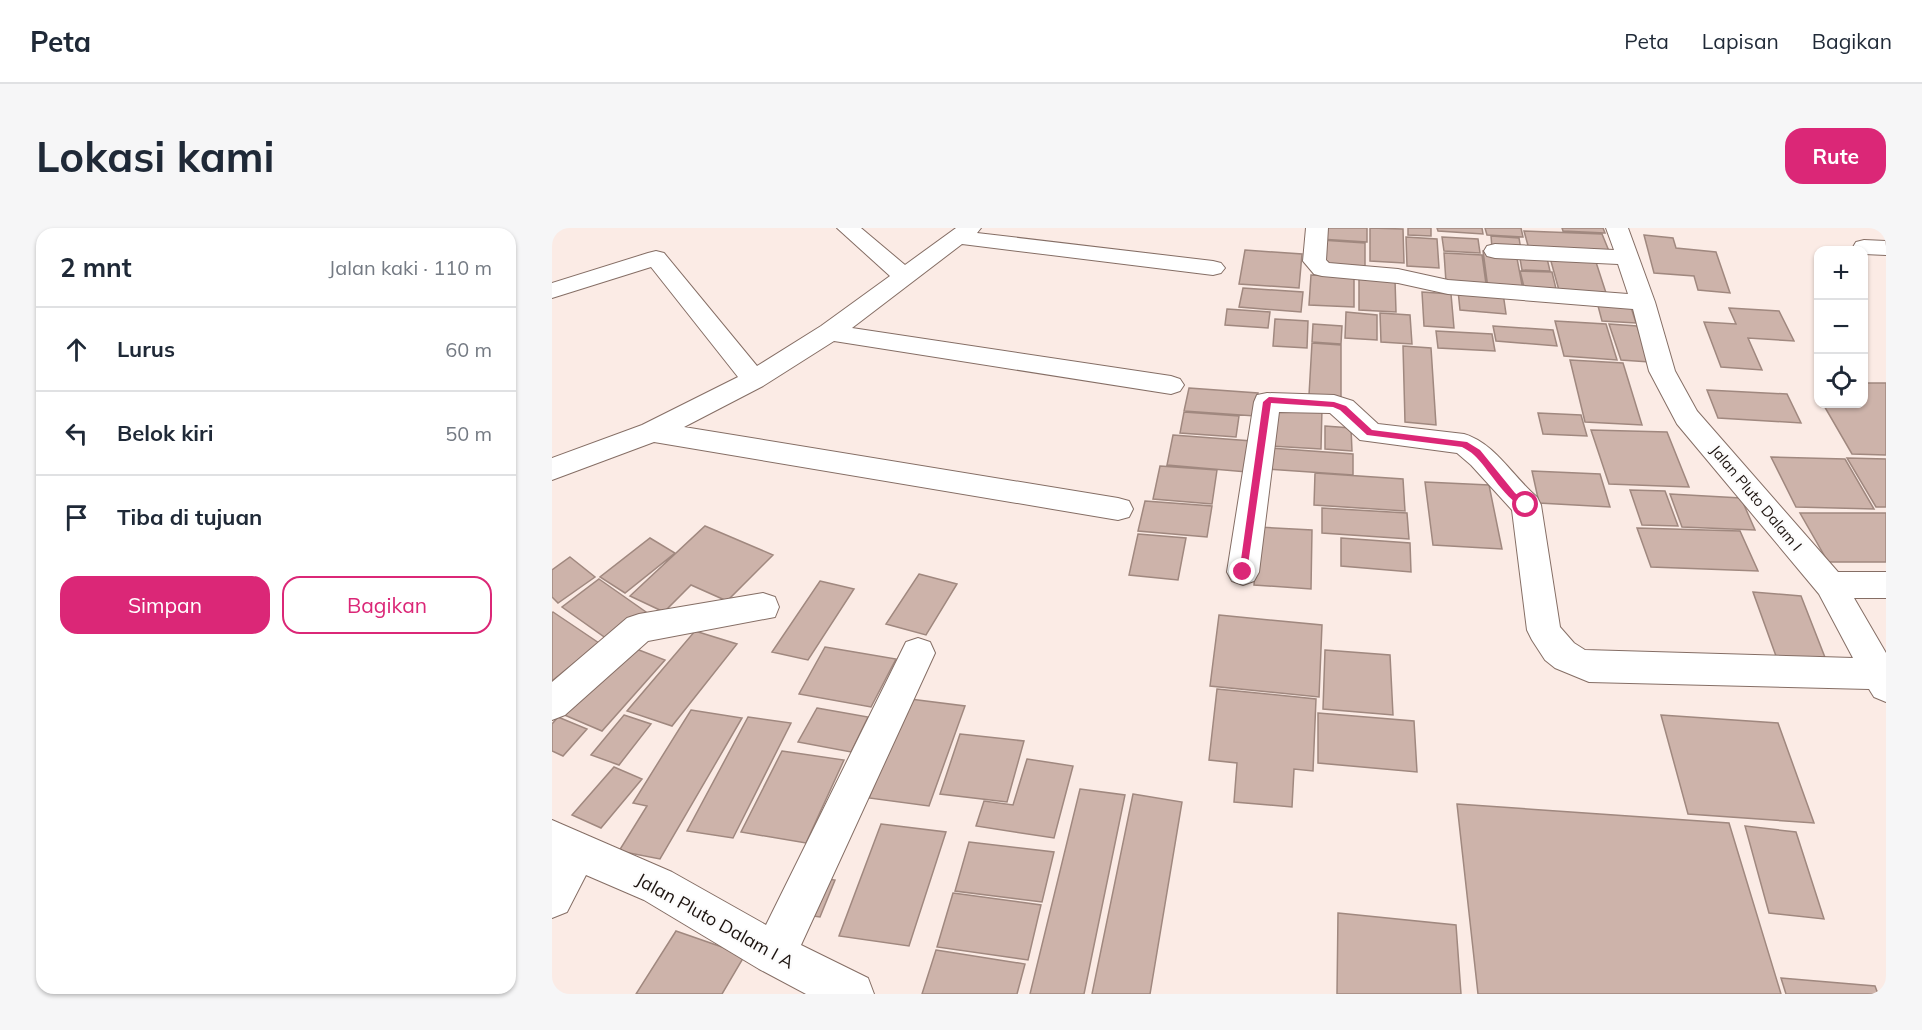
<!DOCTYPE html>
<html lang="id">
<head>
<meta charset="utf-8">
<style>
	body { margin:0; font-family:Mulish,sans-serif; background:#f6f6f7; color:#1f2937 }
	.controls { position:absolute; right:18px; top:18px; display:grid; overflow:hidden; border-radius:12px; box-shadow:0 2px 4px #0004 }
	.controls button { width:54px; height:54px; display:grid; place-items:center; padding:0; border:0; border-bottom:2px solid #e0e1e3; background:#fff; color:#1f2937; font:30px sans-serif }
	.stop { position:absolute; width:18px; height:18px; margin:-14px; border:4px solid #db2777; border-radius:50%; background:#fff }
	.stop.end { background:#db2777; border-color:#fff; box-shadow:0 2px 6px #0008 }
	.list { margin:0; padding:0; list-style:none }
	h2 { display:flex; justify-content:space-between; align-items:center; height:78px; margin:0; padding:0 24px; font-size:26px }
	h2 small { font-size:20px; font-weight:400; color:#747a83 }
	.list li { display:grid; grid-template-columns:39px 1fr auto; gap:18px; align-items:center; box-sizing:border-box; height:84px; padding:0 24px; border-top:2px solid #e0e1e3 }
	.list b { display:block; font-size:22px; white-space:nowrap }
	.list em { font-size:20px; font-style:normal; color:#747a83 }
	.actions { display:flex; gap:12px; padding:18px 24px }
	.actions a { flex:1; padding:14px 0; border:2px solid #db2777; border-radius:18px; text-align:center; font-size:21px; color:#db2777 }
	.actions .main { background:#db2777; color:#fff }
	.icon { flex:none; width:33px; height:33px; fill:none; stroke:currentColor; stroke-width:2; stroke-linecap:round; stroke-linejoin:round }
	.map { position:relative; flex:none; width:1334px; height:766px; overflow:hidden; border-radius:18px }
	header { display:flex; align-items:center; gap:36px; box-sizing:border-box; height:84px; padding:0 30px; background:#fff; border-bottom:2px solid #e0e1e3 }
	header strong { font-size:28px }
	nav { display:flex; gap:33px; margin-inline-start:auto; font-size:21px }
	.intro { display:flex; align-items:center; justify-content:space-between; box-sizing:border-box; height:144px; padding:0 36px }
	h1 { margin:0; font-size:42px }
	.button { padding:15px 27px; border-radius:18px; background:#db2777; color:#fff; font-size:21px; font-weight:700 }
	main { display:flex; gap:36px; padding:0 36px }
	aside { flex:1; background:#fff; border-radius:18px; box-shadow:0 2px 4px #0004 }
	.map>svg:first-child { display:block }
	.building { fill:#cdb3aa; stroke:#a0887f; stroke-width:1.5 }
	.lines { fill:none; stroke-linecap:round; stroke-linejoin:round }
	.minor-casing { stroke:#856e65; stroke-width:2 }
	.minor { fill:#fff; fill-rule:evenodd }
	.route { fill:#db2777 }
	.labels { text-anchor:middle; stroke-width:4.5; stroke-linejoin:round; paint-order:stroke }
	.street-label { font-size:15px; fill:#1c130f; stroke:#fcfcfc }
	.near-street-label { font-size:18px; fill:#1c130f; stroke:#fcfcfc }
</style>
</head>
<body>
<header>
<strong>Peta</strong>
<nav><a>Peta</a><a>Lapisan</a><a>Bagikan</a></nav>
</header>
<div class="intro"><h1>Lokasi kami</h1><a class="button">Rute</a></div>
<main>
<aside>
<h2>2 mnt<small>Jalan kaki · 110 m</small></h2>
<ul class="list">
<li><svg class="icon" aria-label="ahead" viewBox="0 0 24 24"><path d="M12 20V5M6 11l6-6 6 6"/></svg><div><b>Lurus</b></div><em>60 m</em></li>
<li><svg class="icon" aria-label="left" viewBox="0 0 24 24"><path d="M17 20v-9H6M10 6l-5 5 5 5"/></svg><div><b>Belok kiri</b></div><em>50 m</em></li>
<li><svg class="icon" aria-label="arrive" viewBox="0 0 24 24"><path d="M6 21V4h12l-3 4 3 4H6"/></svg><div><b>Tiba di tujuan</b></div></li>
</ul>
<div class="actions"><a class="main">Simpan</a><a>Bagikan</a></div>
</aside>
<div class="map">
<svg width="1334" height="766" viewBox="0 0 1334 766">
	<rect width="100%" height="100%" fill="#fbebe5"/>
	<path class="building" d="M 769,0 L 815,0 L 815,14 L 768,11 Z
		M 818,0 L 851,1 L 852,35 L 818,33 Z
		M 856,0 L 879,0 L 879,8 L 856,7 Z
		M 885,0 L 930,0 L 931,6 L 886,3 Z
		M 933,0 L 969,0 L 971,9 L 935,7 Z
		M 1010,0 L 1051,0 L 1053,5 L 1011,3 Z
		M 972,3 L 1050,6 L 1059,28 L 978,25 Z
		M 1092,7 L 1121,10 L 1124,20 L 1164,24 L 1178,65 L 1146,62 L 1142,48 L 1102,45 Z
		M 939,8 L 967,10 L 969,22 L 940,20 Z
		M 854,9 L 885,11 L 887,40 L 855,38 Z
		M 890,9 L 926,11 L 928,25 L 892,23 Z
		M 769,12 L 813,15 L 813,38 L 768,36 Z
		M 693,22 L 750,26 L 747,60 L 687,56 Z
		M 931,23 L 964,25 L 971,62 L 936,60 Z
		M 892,25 L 930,27 L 934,56 L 894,54 Z
		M 967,25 L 994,26 L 998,43 L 970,42 Z
		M 997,26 L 1042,28 L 1055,68 L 1008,66 Z
		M 968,43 L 1000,44 L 1005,65 L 973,63 Z
		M 759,47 L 802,49 L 802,79 L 757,77 Z
		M 807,50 L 843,52 L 844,84 L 807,82 Z
		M 691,60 L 751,64 L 749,84 L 687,79 Z
		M 906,62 L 951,65 L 954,86 L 908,82 Z
		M 870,64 L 899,66 L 902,100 L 872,98 Z
		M 1045,74 L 1078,76 L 1084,95 L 1050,93 Z
		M 1177,80 L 1227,83 L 1242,113 L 1196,110 L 1210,142 L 1169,139 L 1152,94 L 1184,96 Z
		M 675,81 L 718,84 L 716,100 L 673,97 Z
		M 794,84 L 825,87 L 825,112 L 793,110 Z
		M 828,85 L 858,87 L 860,116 L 829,114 Z
		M 723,91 L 756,93 L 755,120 L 721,118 Z
		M 1003,93 L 1054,96 L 1065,132 L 1012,128 Z
		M 761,96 L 790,98 L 789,116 L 760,114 Z
		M 1057,96 L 1085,98 L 1097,134 L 1069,132 Z
		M 941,98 L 1001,102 L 1005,118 L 944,113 Z
		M 884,103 L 940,106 L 943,123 L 886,120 Z
		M 760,115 L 789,117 L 789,169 L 757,167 Z
		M 851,118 L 879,120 L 884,197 L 853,194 Z
		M 1018,132 L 1071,135 L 1090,197 L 1033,194 Z
		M 1312,155 L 1334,155 L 1334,227 L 1300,226 L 1271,176 L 1312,176 Z
		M 637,160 L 706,165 L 703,188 L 632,183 Z
		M 1155,162 L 1235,166 L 1249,195 L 1166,190 Z
		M 721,177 L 770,180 L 769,221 L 718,218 Z
		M 632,184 L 687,188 L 684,209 L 628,205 Z
		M 986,185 L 1029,187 L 1035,208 L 991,206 Z
		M 773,198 L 799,200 L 800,223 L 773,221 Z
		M 1039,202 L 1115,204 L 1137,259 L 1057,256 Z
		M 621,207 L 700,213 L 695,244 L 615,237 Z
		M 718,220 L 801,226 L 801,247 L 716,241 Z
		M 1219,229 L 1293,231 L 1322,281 L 1244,279 Z
		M 1295,230 L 1334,231 L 1334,279 L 1324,279 Z
		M 608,238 L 665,242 L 660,276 L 601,271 Z
		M 980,243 L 1048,246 L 1058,279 L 987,275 Z
		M 763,245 L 851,251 L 853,283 L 762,277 Z
		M 873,254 L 937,257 L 950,321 L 881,317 Z
		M 1078,262 L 1113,263 L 1126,298 L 1090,297 Z
		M 1118,266 L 1189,270 L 1203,302 L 1130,299 Z
		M 593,273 L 660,278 L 655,309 L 586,303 Z
		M 770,280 L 855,285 L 857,311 L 770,305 Z
		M 1248,285 L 1334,285 L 1334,334 L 1276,334 Z
		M 153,298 L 221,327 L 175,373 L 139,357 L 112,384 L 78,368 Z
		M 706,299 L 760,302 L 759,361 L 702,357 Z
		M 1085,300 L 1188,303 L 1206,343 L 1099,339 Z
		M 586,306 L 634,310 L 626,352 L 577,347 Z
		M 98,310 L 123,325 L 73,365 L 48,349 Z
		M 789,310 L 858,315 L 859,344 L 789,338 Z
		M 18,329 L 43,349 L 6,375 L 0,369 L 0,342 Z
		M 367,346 L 405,356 L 374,407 L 334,396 Z
		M 47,351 L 94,384 L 58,413 L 10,379 Z
		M 268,353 L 302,361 L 256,432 L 220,424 Z
		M 1201,364 L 1249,368 L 1274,432 L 1224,428 Z
		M 1,384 L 47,415 L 0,453 L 0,385 Z
		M 667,387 L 770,397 L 767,469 L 658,458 Z
		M 143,403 L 185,416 L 120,498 L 75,483 Z
		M 74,417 L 113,432 L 50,503 L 10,486 Z
		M 273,419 L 344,431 L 319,479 L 247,466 Z
		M 773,422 L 838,427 L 841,487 L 771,481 Z
		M 665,461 L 764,471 L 761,543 L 742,541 L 740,579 L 682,574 L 685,535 L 657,532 Z
		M 358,471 L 413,478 L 377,578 L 317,570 Z
		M 265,480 L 316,489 L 299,524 L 246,514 Z
		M 139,482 L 190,490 L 108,631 L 67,623 L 95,578 L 81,575 Z
		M 766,485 L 862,493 L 865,544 L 766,535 Z
		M 72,487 L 99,496 L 67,537 L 39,527 Z
		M 1109,487 L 1226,495 L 1262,595 L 1136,586 Z
		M 6,489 L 35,501 L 11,528 L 0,523 L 0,496 Z
		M 196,489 L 239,495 L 181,610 L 135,603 Z
		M 408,506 L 472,513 L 455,574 L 388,566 Z
		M 230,523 L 292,532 L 254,615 L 189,604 Z
		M 475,531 L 521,538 L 502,610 L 424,598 L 432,573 L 461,577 Z
		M 62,539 L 90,551 L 49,600 L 20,587 Z
		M 528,561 L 573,567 L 532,766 L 478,766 Z
		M 581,566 L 630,574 L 598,766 L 540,766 Z
		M 905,576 L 1177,595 L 1229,766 L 926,766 Z
		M 329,596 L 394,604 L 357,718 L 287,708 Z
		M 1193,598 L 1244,604 L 1272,691 L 1217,685 Z
		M 417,614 L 502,624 L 490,674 L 403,663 Z
		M 261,649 L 283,652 L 268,689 L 246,686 Z
		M 401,665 L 489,677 L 476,732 L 385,719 Z
		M 786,685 L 904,697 L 909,766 L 785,766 Z
		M 124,703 L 193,727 L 170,766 L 84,766 Z
		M 384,722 L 473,736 L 465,766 L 370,766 Z
		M 1229,750 L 1323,758 L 1326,766 L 1234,766 Z"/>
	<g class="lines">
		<defs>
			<path id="minor" d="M 285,0 L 309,0 L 353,37 L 404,0 L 429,0 L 425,5 L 661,33 L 669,35 L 673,40 L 669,45 L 661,47 L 410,16 L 300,100 L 619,148 L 628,151 L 632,157 L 628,163 L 619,166 L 282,113 L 211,158 L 132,199 L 566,270 L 577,273 L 581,281 L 577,289 L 566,292 L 102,214 L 0,252 L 0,230 L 90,197 L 186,149 L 99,39 L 0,70 L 0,55 L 96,25 L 104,23 L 112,25 L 205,138 L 269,98 L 338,48 Z
				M 754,0 L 776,0 L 774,32 L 777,35 L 846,41 L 896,52 L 1076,66 L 1066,36 L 943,30 L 935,28 L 932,23 L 935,18 L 943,16 L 1062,22 L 1054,0 L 1076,0 L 1103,74 L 1123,143 L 1145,183 L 1286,344 L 1334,344 L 1334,370 L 1302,370 L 1334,425 L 1334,474 L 1322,469 L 1317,461 L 1037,454 L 1003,440 L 993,432 L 980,412 L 975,402 L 960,282 L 919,237 L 905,225 L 808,212 L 778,185 L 727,184 L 707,344 L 702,353 L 691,357 L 680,353 L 675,344 L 702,174 L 705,167 L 715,165 L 782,167 L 801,173 L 826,196 L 912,206 C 943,215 961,249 985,269 L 989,277 L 1008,399 L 1022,415 L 1033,422 L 1301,430 L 1267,366 L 1125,196 L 1097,143 L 1081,81 L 896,66 L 846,55 L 770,48 L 762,46 L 751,33 Z
				M 1312,12 L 1334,13 L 1334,27 L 1312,26 L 1312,22 L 1303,22 L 1301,19 L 1304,14 Z
				M 211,365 L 223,369 L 227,379 L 223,389 L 96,413 L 13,487 L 0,492 L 0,454 L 75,390 L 87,386 Z
				M 366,410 L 378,414 L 383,425 L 249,717 L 316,750 L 322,766 L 254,766 L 207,741 L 92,672 L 34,647 L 15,684 L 0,690 L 0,592 L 120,644 L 214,697 L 354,414 Z"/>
		</defs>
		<use href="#minor" class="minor-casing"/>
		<use href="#minor" class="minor"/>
	</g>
	<path class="route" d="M 717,169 L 782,174 L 794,178 L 820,202 L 915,214 L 928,222 L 963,265 L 978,277 L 977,279 C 958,281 936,239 922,227 C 919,224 914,221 910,219 L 815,207 L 788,182 L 781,179 L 719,175 L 695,344 L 694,346 L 687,346 L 711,174 Z"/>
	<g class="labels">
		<g class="street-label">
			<text transform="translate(1204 270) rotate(50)" y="5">Jalan Pluto Dalam I</text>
		</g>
		<g class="near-street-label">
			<text transform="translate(163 693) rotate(29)" y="6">Jalan Pluto Dalam I A</text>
		</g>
	</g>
</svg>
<div class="controls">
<button>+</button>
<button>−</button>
<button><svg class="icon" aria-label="locate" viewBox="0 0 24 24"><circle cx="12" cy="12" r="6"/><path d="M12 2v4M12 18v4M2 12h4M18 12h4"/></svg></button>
</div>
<div class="stop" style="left:974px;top:277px"></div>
<div class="stop end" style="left:691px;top:344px"></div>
</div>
</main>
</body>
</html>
